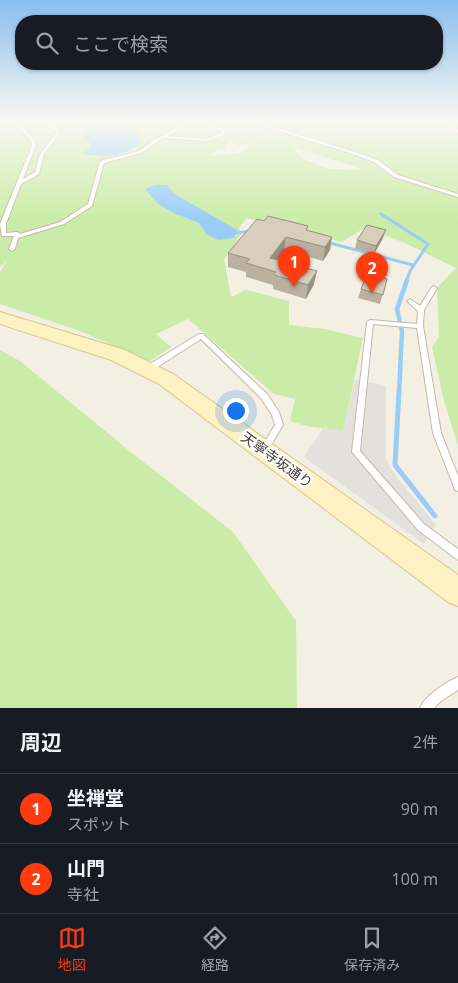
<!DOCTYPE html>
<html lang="ja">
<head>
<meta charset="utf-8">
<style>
	body { margin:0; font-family:"Open Sans","Noto Sans JP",sans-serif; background:#20242c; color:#f1f3f6 }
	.you { position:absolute; left:235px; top:410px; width:18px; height:18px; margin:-12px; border:4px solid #fff; border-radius:50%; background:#1a73e8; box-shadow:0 0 0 8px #1a73e833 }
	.badge { display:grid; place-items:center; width:32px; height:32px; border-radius:50%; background:#ff3b0f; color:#fff; font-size:16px; font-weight:700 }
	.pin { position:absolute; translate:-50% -41px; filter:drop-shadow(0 1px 2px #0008) }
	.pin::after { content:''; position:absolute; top:26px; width:18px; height:15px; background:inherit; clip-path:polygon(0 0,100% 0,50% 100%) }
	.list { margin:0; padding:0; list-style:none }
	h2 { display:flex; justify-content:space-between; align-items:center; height:65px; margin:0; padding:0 20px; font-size:21px }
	h2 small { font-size:16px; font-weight:400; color:#9ea1a6 }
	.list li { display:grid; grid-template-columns:32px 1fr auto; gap:15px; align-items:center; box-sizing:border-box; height:70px; padding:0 20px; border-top:1px solid #363941 }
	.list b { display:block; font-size:19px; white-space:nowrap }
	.list p { margin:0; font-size:16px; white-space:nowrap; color:#9ea1a6 }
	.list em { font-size:16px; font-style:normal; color:#9ea1a6 }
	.icon { flex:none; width:28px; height:28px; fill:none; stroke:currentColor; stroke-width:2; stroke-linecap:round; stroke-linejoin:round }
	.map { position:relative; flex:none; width:458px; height:708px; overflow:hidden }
	.search { position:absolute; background:#171b24; box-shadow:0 1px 4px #0004; left:15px; right:15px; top:15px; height:55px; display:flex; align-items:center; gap:12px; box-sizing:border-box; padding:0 18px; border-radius:20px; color:#9ea1a6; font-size:19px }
	.sheet { height:205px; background:#171b24 }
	nav { display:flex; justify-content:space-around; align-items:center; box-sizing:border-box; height:70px; border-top:1px solid #363941; background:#171b24; font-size:14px; color:#9ea1a6 }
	nav a { display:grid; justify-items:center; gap:2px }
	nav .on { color:#ff3b0f }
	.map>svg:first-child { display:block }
	.green { fill:#cbeca8; fill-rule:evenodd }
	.parking { fill:#e3e1dc }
	.water { fill:#99cdf7 }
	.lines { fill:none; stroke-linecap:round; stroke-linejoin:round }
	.stream-far2 { stroke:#99cdf7; stroke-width:3 }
	.stream-far1 { stroke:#99cdf7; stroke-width:4.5 }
	.stream { stroke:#99cdf7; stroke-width:5 }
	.lane-casing { stroke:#c3baa8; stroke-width:2 }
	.secondary-casing { stroke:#d7c78e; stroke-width:2 }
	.lane { fill:#fff; fill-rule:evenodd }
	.secondary { fill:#fff2c2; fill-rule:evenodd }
	.wall { fill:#bbb1a1 }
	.shaded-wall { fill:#989083 }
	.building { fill:#d9cebb; stroke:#989083 }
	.labels { text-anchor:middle; stroke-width:5; stroke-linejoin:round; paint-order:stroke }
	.street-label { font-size:14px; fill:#463f33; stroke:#fff }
</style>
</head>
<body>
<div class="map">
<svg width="458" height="708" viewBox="0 0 458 708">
	<rect width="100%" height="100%" fill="#f3efe3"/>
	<path class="green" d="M 0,121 L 458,121 L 458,446 L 444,401 L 432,347 L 439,337 L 437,288 L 456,268 L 405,243 L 365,228 L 341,242 L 246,218 L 239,228 L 241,235 L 224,259 L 231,297 L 246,290 L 289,301 L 289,325 L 325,329 L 363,338 L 343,431 L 307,426 L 290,421 L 295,399 L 274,394 L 188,319 L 156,334 L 171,347 L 150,361 L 77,330 L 0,304 L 0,272 L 7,261 L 0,267 ZM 231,141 L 239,146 L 249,144 L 246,141 L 251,143 L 241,153 L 209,156 L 217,150 L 227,149 L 225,145 ZM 293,147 L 356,167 L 362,170 L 329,169 L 301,158 ZM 167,185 L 175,194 L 236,230 L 206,234 L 199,223 L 176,214 Z
		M 0,350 L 20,361 L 132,453 L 233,532 L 296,621 L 297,708 L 0,708 Z"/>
	<path class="parking" d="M 355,379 L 386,386 L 386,460 L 394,474 L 436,525 L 424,544 L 304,457 L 324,427 L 343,431 Z"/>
	<path class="water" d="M 88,121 L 134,121 L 128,126 L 138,133 L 140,144 C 123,157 103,157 82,154 L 91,147 L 91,144 L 84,137 Z
		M 155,185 L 167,185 L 175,194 L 237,230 L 234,238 L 218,240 L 206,234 L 199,223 L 176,214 L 158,204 L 145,189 Z"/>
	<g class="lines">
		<path class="stream-far2" d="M 381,214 L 428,244 L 410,271 L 406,282
			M 236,233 L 252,231
			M 326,242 L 413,265"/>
		<path class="stream-far1" d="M 399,393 L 402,331 L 397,309 L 407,280"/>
		<path class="stream" d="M 399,392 L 395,465 L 435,516"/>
		<defs>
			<path id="lane" d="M 12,121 L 16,121 L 33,138 L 36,145 L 23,179 L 35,172 L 40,154 L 56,133 L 55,130 L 42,121 L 47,121 L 58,128 L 60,133 L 44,154 L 39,174 L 21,184 L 6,224 L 6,233 L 17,232 L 20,234 L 60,222 L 88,204 L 100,161 L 139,151 L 154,140 L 189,121 L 194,121 L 167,136 L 207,139 L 221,133 L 222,132 L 202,121 L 207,121 L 226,132 L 224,135 L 207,141 L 163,138 L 141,153 L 104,163 L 92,206 L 64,224 L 18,238 L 15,249 L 12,251 L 9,249 L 14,236 L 2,236 L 0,224 L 32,145 L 30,139 Z
				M 237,121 L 246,121 L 268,125 L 352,151 L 378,160 L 398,175 L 458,194 L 458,197 L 394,177 L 374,162 L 350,153 L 266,127 Z
				M 441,121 L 446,121 L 458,130 L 458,133 Z
				M 434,286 L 437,288 L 424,310 L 423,326 L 441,433 L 458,476 L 458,491 L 455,490 L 454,487 L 433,433 L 417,328 L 373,324 L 360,451 L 424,524 L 458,549 L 458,560 L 455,558 L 418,530 L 352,452 L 367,322 L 370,320 L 417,324 L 418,311 L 407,301 L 410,299 L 420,306 L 432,287 Z
				M 199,334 L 203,334 L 267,394 L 279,412 L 283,425 L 268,450 L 265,451 L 262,450 L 261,448 L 275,425 L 272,415 L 261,398 L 201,339 L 151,371 L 145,371 L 144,369 L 145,367 Z
				M 458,677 L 458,690 L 441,701 L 434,708 L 420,708 C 425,696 446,682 458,677 Z"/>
			<path id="secondary" d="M 0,312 L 125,350 L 173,374 L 458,575 L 458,606 L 448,602 L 159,384 L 111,360 L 0,324 Z"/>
		</defs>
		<use href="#lane" class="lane-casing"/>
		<use href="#secondary" class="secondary-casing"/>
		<use href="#lane" class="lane"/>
		<use href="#secondary" class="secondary"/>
	</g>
	<path class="wall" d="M 308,230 L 330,250 L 323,261 L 284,250 L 277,260 L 314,284 L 306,299 L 273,289 L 273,285 L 246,277 L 246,272 L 228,267 L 228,253 Z
		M 383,238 L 374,254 L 355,249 L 357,240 Z
		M 387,279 L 380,304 L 358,298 L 361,289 Z"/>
	<path class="shaded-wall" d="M 386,230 L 383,238 L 374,254 L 376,246 Z
		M 286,237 L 284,250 L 270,270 L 270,258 Z
		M 332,237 L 330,250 L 323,261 L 325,247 Z
		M 317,271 L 314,284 L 306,299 L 308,285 Z"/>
	<path class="building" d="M 268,216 L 308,226 L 306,230 L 332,237 L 325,247 L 286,237 L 270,258 L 317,271 L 308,285 L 274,275 L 276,272 L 246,263 L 250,259 L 228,253 L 257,219 L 264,221 Z
		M 367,225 L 386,230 L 376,246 L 357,240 Z
		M 367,274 L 387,279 L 383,295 L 361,289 Z"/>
	<linearGradient id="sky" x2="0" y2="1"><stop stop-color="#88beee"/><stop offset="0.55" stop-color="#faf8f2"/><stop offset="1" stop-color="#faf8f2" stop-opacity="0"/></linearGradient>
	<rect width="458" height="220" fill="url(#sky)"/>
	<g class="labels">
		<g class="street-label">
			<text transform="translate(277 460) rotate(36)" y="5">天寧寺坂通り</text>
		</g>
	</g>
</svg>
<div class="you"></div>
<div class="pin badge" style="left:294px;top:287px">1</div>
<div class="pin badge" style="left:372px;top:293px">2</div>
<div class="search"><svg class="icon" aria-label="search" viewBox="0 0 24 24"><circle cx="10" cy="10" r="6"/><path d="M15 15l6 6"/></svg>ここで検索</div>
</div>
<section class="sheet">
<h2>周辺<small>2件</small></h2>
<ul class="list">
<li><span class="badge">1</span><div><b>坐禅堂</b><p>スポット</p></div><em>90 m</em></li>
<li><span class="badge">2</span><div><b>山門</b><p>寺社</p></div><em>100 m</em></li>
</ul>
</section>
<nav>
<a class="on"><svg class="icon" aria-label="map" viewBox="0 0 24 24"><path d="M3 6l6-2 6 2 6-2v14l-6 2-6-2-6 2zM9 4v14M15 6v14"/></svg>地図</a>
<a><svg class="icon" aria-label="directions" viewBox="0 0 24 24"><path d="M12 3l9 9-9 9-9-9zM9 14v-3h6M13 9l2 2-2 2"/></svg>経路</a>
<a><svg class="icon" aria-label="saved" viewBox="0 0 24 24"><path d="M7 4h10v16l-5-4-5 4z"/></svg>保存済み</a>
</nav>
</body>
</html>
